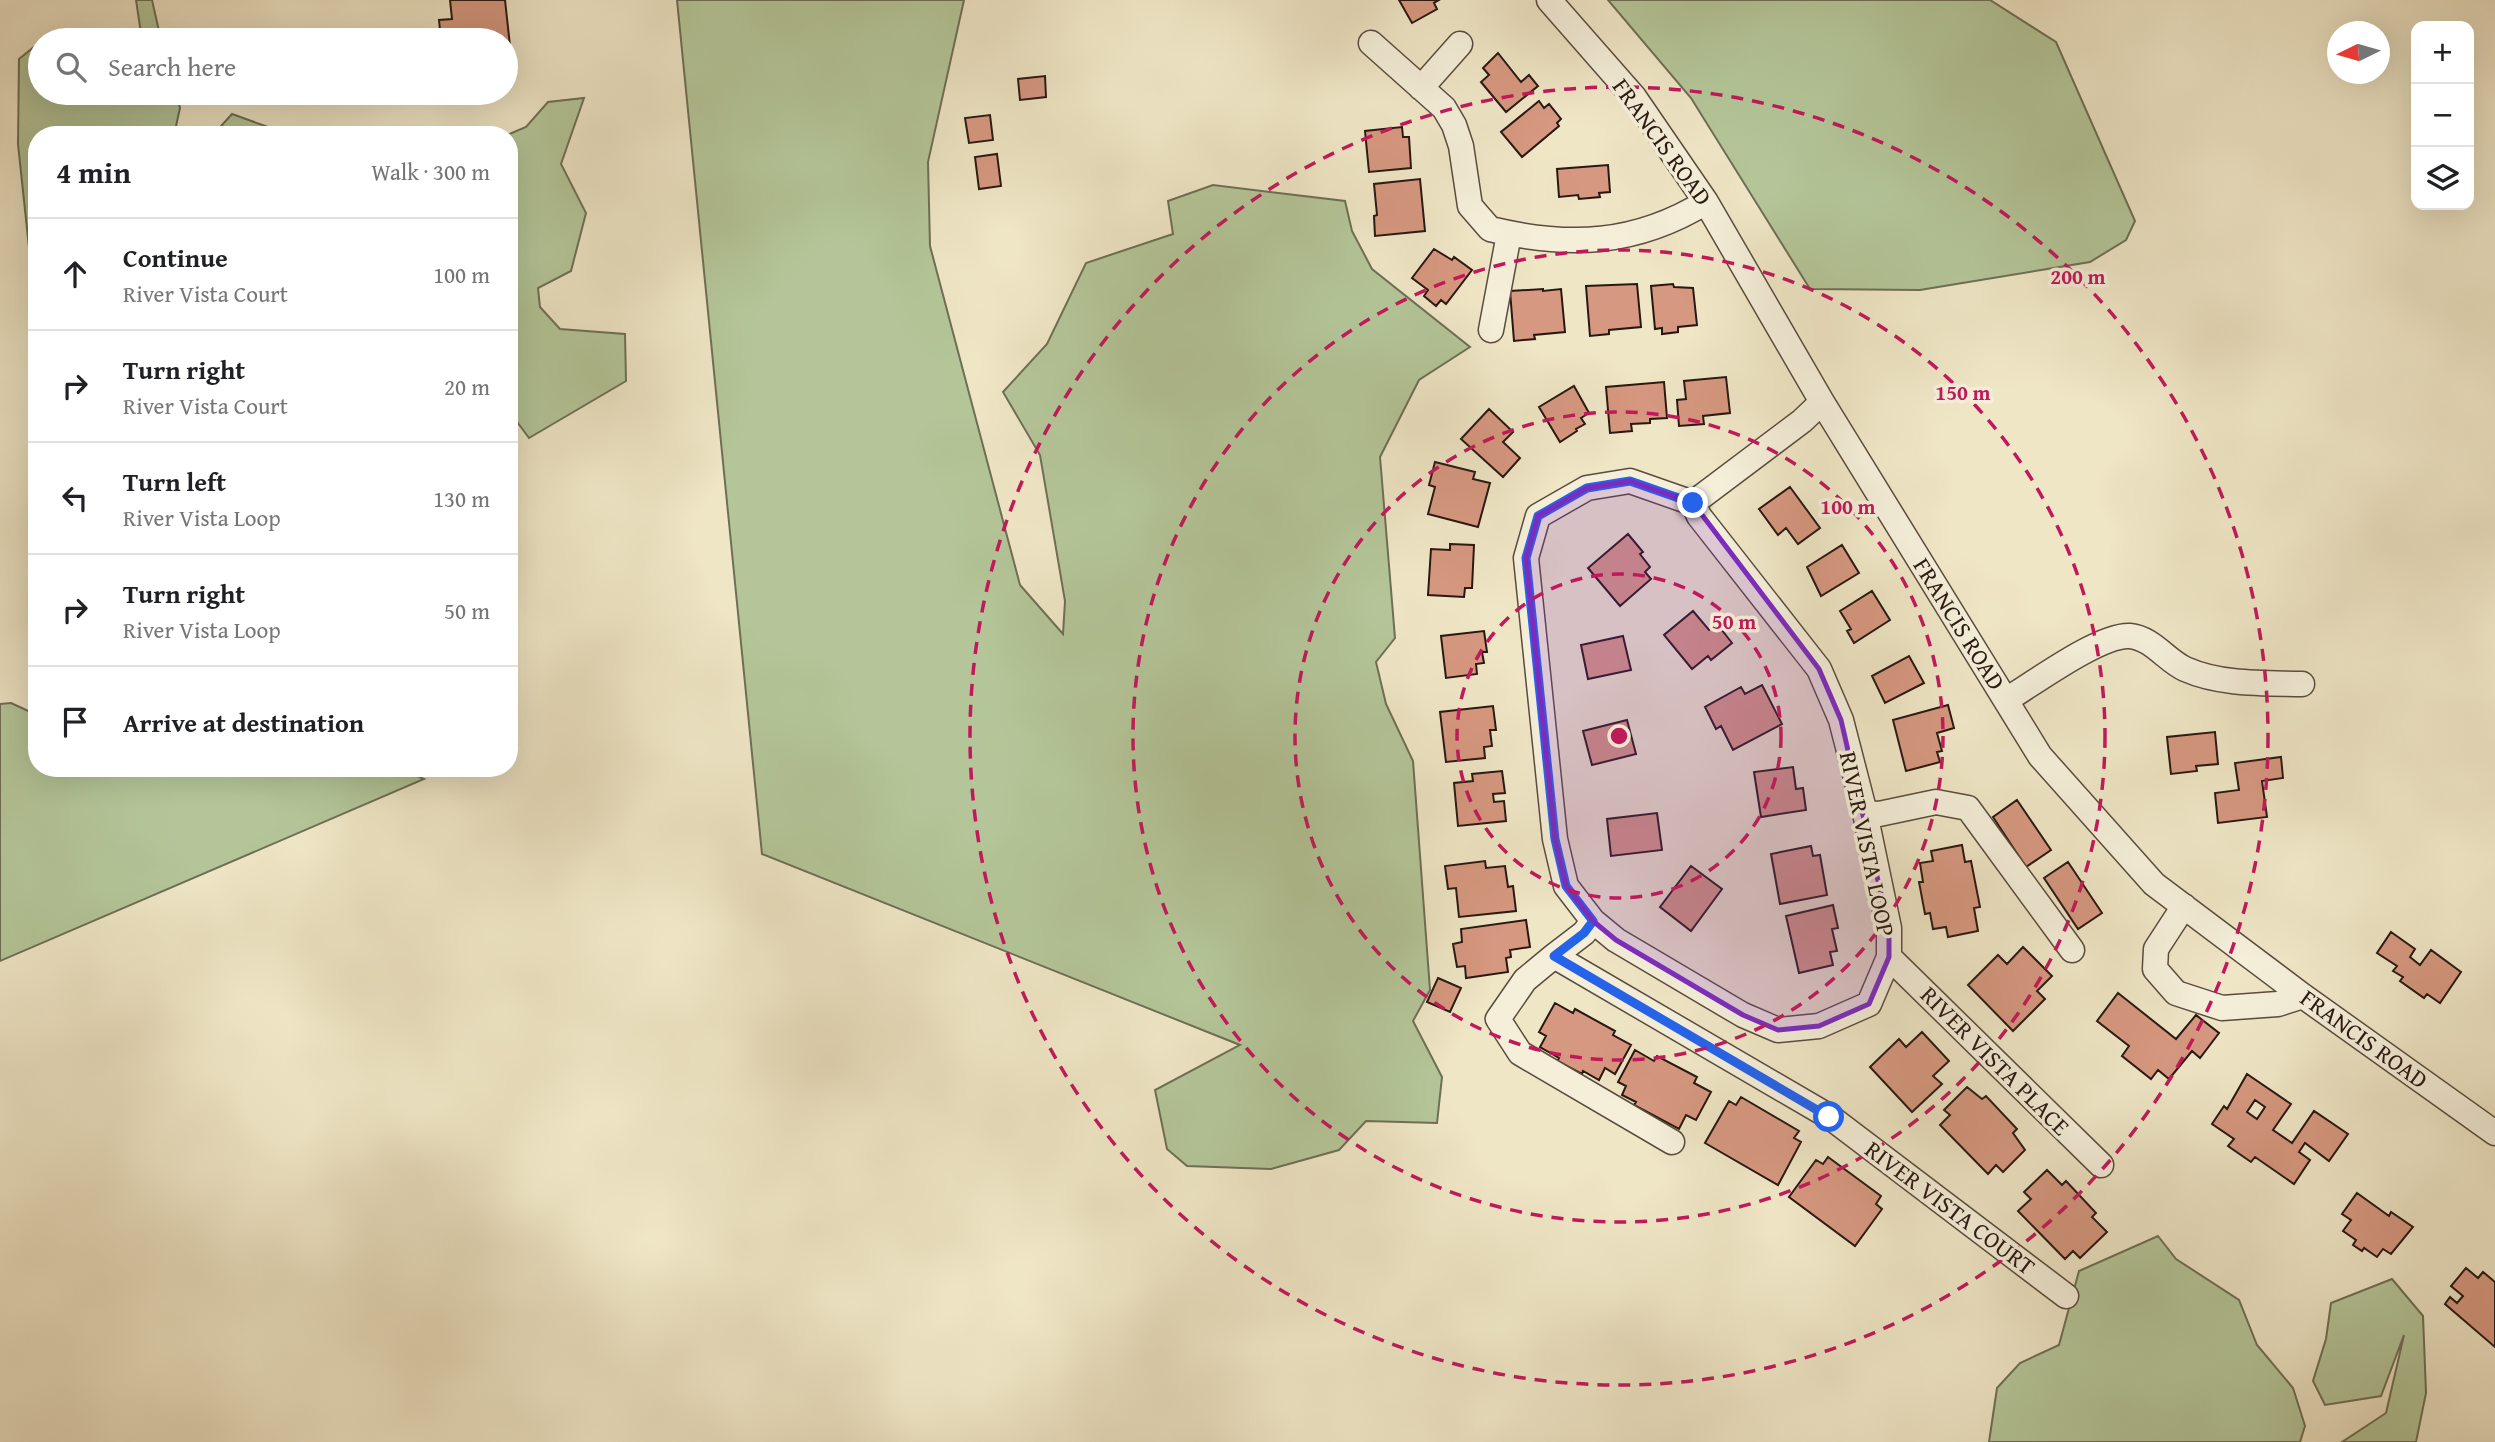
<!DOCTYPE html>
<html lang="en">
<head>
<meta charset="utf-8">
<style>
	body { margin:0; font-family:"Gentium Book Plus",serif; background:#f2f2f2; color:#202124 }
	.controls { position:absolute; right:21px; top:21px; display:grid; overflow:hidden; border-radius:14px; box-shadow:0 7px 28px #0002 }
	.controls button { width:63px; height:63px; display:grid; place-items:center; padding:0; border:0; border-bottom:2px solid #e0e0e0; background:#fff; color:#202124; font:35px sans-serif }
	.compass { position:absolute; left:2327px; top:21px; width:63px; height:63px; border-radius:50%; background:#fff; box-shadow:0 7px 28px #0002; rotate:265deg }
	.stop { position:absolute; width:21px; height:21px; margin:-16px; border:5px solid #2563eb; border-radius:50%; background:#fff }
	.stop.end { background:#2563eb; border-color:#fff; box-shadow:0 2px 7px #0008 }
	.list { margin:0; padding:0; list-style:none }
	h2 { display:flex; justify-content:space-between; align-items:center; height:91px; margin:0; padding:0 28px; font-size:30px }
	h2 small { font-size:23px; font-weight:400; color:#757577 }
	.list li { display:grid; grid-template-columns:46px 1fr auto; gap:21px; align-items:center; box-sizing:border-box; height:112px; padding:0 28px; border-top:2px solid #e0e0e0 }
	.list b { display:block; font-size:26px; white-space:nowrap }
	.list p { margin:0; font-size:23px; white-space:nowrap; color:#757577 }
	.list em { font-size:23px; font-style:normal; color:#757577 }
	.icon { flex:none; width:38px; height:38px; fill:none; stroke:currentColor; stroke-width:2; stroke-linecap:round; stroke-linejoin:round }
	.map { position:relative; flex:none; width:2495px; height:1442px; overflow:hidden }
	.search { position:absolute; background:#fff; box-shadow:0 7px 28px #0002; left:28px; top:28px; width:490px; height:77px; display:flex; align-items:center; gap:18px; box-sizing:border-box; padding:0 24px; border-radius:38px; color:#757577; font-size:26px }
	.panel { position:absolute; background:#fff; box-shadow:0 7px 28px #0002; left:28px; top:126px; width:490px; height:651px; border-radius:28px }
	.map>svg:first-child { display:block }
	.green { fill:#b4c699; stroke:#6e6f55; stroke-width:2 }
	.building { fill:#d69880; stroke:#291811; stroke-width:2; fill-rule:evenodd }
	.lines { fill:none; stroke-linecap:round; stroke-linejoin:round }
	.minor-casing { stroke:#5a4c3e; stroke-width:27 }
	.minor { stroke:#f5efda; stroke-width:24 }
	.route { stroke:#2563eb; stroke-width:9 }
	.marked { fill:#7b2cbf; fill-opacity:0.2; stroke:#7b2cbf; stroke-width:5; stroke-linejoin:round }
	.ring { fill:none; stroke:#c2185b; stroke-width:3.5; stroke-dasharray:12 9 }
	.labels { text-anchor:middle; stroke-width:7; stroke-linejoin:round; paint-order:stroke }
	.street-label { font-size:24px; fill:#291811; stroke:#f5efda }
	.centre { fill:#c2185b; stroke:#f5efda; stroke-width:3.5 }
	.ring-label { font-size:21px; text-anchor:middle; font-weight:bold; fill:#c2185b; stroke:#f5efda; stroke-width:7; stroke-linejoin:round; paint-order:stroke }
</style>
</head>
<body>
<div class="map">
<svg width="2495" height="1442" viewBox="0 0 2495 1442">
	<rect width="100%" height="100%" fill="#efe6c6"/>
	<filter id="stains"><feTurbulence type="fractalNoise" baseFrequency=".00286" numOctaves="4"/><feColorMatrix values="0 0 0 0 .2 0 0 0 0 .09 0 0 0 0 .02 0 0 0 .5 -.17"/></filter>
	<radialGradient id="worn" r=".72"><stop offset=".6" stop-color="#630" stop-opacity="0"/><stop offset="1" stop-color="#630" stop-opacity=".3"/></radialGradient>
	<path class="green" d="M 136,0 L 152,0 L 161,40 L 142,40 Z
		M 677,0 L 964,0 L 928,162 L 930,246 L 1020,585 L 1063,634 L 1065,601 L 1040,455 L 1003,392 L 1047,344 L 1086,263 L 1173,234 L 1168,201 L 1213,185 L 1345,201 L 1352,231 L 1372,269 L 1470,347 L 1419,380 L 1380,457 L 1395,638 L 1376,662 L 1386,704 L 1413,761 L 1430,990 L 1413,1021 L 1442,1077 L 1437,1123 L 1366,1121 L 1339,1150 L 1271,1169 L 1187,1166 L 1167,1149 L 1155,1090 L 1240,1045 L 762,854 Z
		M 1608,0 L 1990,0 L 2056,42 L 2135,221 L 2126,240 L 2090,262 L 1920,290 L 1810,289 L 1691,98 Z
		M 40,42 L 40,93 L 176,93 L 180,108 L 174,135 L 37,135 L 37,323 L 18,144 L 19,59 Z
		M 584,98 L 561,164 L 586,213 L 571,271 L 538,288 L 540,307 L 560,329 L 625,334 L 626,381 L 529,438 L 509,411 L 509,135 L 507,135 L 526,127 L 548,102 Z
		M 232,114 L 268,127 L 268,135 L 213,135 Z
		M 11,703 L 37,715 L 37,768 L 400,768 L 424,779 L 0,961 L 0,704 Z
		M 2158,1236 L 2176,1259 L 2239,1300 L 2257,1345 L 2293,1388 L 2305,1426 L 2300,1442 L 1989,1442 L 1997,1388 L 2020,1363 L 2059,1345 L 2079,1271 Z
		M 2392,1279 L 2423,1316 L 2426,1393 L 2416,1442 L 2342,1442 L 2386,1413 L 2404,1335 L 2381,1396 L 2325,1405 L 2313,1381 L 2326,1339 L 2331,1303 Z"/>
	<path class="building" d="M 450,0 L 505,0 L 511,55 L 506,56 L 506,40 L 441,40 L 439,20 L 452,19 Z
		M 1399,0 L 1439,0 L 1434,3 L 1437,9 L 1412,23 Z
		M 1498,53 L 1521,82 L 1529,75 L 1538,86 L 1506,112 L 1481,82 L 1489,75 L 1483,68 Z
		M 1045,76 L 1046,97 L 1020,100 L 1018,79 Z
		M 1539,101 L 1544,108 L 1549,104 L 1561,119 L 1557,123 L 1559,126 L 1522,157 L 1501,132 Z
		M 990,115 L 993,140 L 969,143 L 965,118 Z
		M 1402,127 L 1403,137 L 1409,137 L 1411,168 L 1369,172 L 1365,131 Z
		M 997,154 L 1001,186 L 979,189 L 975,157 Z
		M 1608,165 L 1610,192 L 1599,193 L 1600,197 L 1579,199 L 1578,195 L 1559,197 L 1557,169 Z
		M 1420,179 L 1425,231 L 1375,236 L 1374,216 L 1377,215 L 1374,184 Z
		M 1434,249 L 1452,260 L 1454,257 L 1472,270 L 1446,304 L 1441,300 L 1436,306 L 1424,296 L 1428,290 L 1412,278 Z
		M 1637,284 L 1641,327 L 1609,330 L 1609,334 L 1590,336 L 1586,286 Z
		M 1673,284 L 1674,287 L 1693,288 L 1697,325 L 1678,327 L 1678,332 L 1662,334 L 1662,328 L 1655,329 L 1651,286 Z
		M 1543,289 L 1543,291 L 1561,289 L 1565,332 L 1534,335 L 1535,339 L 1514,341 L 1510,291 Z
		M 1726,377 L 1730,413 L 1703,416 L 1704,424 L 1679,426 L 1677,400 L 1686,399 L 1684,381 Z
		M 1664,382 L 1667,418 L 1650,419 L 1650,423 L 1631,424 L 1632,431 L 1610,433 L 1606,387 Z
		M 1574,386 L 1589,413 L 1581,418 L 1585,424 L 1576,429 L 1577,431 L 1560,442 L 1539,407 Z
		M 1489,409 L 1513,432 L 1503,442 L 1520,458 L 1503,477 L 1461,439 Z
		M 1435,462 L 1475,472 L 1473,479 L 1490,483 L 1478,527 L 1428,514 L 1435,487 L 1429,485 Z
		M 1790,487 L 1820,528 L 1798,544 L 1786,528 L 1778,535 L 1759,509 Z
		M 1628,534 L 1643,552 L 1640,554 L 1650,567 L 1645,572 L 1651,579 L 1620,606 L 1588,568 Z
		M 1450,544 L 1474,545 L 1472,588 L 1465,588 L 1464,597 L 1428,595 L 1431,549 L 1450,550 Z
		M 1842,545 L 1859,573 L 1821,596 L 1807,567 Z
		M 1872,591 L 1890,620 L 1854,643 L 1847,631 L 1851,629 L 1840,611 Z
		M 1693,611 L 1709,630 L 1717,624 L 1732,643 L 1711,660 L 1708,656 L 1692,669 L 1664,635 Z
		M 1484,631 L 1487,652 L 1482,652 L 1484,663 L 1476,664 L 1477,674 L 1446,678 L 1441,636 Z
		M 1623,636 L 1631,670 L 1588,679 L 1581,645 Z
		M 1909,656 L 1924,683 L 1885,703 L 1872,676 Z
		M 1762,685 L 1782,724 L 1733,750 L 1721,726 L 1716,729 L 1705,707 L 1741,687 L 1745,694 Z
		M 1948,705 L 1954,728 L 1937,733 L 1942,751 L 1937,752 L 1940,762 L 1906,771 L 1893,720 Z
		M 1493,706 L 1496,730 L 1490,730 L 1492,746 L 1484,747 L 1485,758 L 1446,762 L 1440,712 Z
		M 1627,720 L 1636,754 L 1592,765 L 1583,731 Z
		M 2215,732 L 2218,764 L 2196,766 L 2197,771 L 2171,774 L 2167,737 Z
		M 2281,757 L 2283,778 L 2262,781 L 2267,817 L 2218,823 L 2215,793 L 2239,790 L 2235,763 Z
		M 1793,767 L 1796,789 L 1803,788 L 1806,810 L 1761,817 L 1754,772 Z
		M 1502,771 L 1505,793 L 1493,794 L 1494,802 L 1504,801 L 1506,821 L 1458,826 L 1454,783 L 1473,781 L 1472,774 Z
		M 2017,800 L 2051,850 L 2026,867 L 1993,817 Z
		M 1657,813 L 1662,850 L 1611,856 L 1607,819 Z
		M 1962,845 L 1965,862 L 1971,861 L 1980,907 L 1974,908 L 1978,931 L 1948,937 L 1946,927 L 1933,929 L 1930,913 L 1925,914 L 1919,882 L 1923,882 L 1920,863 L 1933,861 L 1931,851 Z
		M 1811,846 L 1813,856 L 1820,855 L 1827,895 L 1780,904 L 1771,854 Z
		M 1485,861 L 1486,868 L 1505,866 L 1508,887 L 1513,886 L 1516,911 L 1459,917 L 1456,888 L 1448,889 L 1445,866 Z
		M 2068,862 L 2102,913 L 2078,929 L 2044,878 Z
		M 1691,866 L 1722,889 L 1691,931 L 1660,907 Z
		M 1833,905 L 1838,928 L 1832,929 L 1837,951 L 1830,952 L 1833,965 L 1799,973 L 1786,916 Z
		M 1526,920 L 1530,947 L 1510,950 L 1511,957 L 1506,958 L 1508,972 L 1466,978 L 1465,966 L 1457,967 L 1453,944 L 1462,942 L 1461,929 Z
		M 2391,932 L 2415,949 L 2410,957 L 2420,965 L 2431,950 L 2461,972 L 2440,1003 L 2427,994 L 2424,998 L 2400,981 L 2403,977 L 2393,971 L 2397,966 L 2377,953 Z
		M 2023,947 L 2052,976 L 2037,991 L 2045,999 L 2013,1031 L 1968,985 L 1998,955 L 2007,964 Z
		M 1438,978 L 1461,988 L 1450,1012 L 1427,1002 Z
		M 2118,993 L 2176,1039 L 2196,1015 L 2219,1033 L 2200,1058 L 2192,1051 L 2169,1079 L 2158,1070 L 2151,1079 L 2122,1056 L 2129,1046 L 2097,1021 Z
		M 1555,1003 L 1573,1013 L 1575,1009 L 1615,1031 L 1613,1035 L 1631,1045 L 1615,1074 L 1605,1068 L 1599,1080 L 1583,1071 L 1582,1074 L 1557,1061 L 1559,1058 L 1540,1047 L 1546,1036 L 1539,1032 Z
		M 1922,1032 L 1949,1061 L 1933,1076 L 1942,1084 L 1912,1112 L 1870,1067 L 1899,1039 L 1906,1047 Z
		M 1635,1050 L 1654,1061 L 1657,1056 L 1697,1077 L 1694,1083 L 1711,1092 L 1696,1120 L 1686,1115 L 1679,1129 L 1634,1105 L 1636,1102 L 1622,1095 L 1626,1086 L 1618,1082 Z
		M 2247,1074 L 2291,1104 L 2273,1130 L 2292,1143 L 2314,1111 L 2348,1134 L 2329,1161 L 2305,1143 L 2299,1152 L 2310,1160 L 2294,1184 L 2255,1157 L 2251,1162 L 2228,1146 L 2234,1139 L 2212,1124 L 2224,1106 L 2227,1109 ZM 2255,1100 L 2265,1107 L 2257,1119 L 2247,1112 Z
		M 1967,1087 L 1982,1099 L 1986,1096 L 2017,1129 L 2013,1133 L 2025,1150 L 2003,1172 L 1996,1165 L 1988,1174 L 1940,1125 L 1950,1115 L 1944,1110 Z
		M 1741,1097 L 1799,1131 L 1794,1138 L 1801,1142 L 1778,1185 L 1705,1143 L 1729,1101 L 1736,1105 Z
		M 1828,1157 L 1881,1196 L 1876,1204 L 1882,1209 L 1855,1246 L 1789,1197 L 1816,1160 L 1823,1164 Z
		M 2047,1170 L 2062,1185 L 2066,1181 L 2096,1213 L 2092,1217 L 2107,1232 L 2080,1258 L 2073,1251 L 2065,1259 L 2018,1211 L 2031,1199 L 2024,1192 Z
		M 2357,1193 L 2389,1216 L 2391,1212 L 2413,1227 L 2391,1254 L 2383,1249 L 2377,1257 L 2364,1248 L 2362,1251 L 2353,1245 L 2356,1240 L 2343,1231 L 2351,1220 L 2342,1214 Z
		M 2466,1268 L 2478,1278 L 2483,1272 L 2495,1282 L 2495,1347 L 2445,1304 L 2450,1297 L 2457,1303 L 2463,1296 L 2451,1286 Z"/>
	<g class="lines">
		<defs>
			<path id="minor" d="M 1549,0 L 1634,97 L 1706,202 L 1822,402 L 2040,756 L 2154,884 L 2303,996 L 2495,1133
				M 1371,43 L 1444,108 L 1454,125 L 1461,146 L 1470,206 L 1490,229 C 1569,248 1636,245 1706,202
				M 1421,88 L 1460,44
				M 1491,330 L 1509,234
				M 1693,503 L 1699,516 L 1819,669 L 1841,720 L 1865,813 L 1889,928 L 1889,957 L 1869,1004 L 1819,1026 L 1778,1030 L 1743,1015 L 1616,940 L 1593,921 L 1566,886 L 1555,839 L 1526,558 L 1538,516 L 1587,488 L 1630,481 L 1693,503 L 1802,421 L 1822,402
				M 2006,700 C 2033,684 2100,634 2130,636 C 2152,638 2167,661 2185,669 C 2221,685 2264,683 2302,684
				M 1865,813 L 1879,814 L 1936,802 L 1968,808 L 2072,950
				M 2184,906 L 2156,949 L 2155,969 L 2176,993 L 2222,1008 L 2278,1004 L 2303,996
				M 1593,921 L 1584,933 L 1554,956 L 1830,1117 L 2066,1296
				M 1554,956 L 1525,980 L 1498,1019 L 1520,1053 L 1672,1142
				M 1889,957 L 2101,1165"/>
		</defs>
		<use href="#minor" class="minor-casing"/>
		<use href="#minor" class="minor"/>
	</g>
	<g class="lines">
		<path class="route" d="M 1693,503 L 1630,481 L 1587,488 L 1538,516 L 1526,558 L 1555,839 L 1566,886 L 1593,921 L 1584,933 L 1554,956 L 1829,1117"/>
	</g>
	<path class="marked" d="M 1630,481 L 1693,503 L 1819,669 L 1841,720 L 1889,928 L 1889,957 L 1869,1004 L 1819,1026 L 1778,1030 L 1743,1015 L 1616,940 L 1593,921 L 1566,886 L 1555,839 L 1526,558 L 1538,516 L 1587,488 Z"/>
	<g class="ring">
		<circle cx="1619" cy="736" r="162"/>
		<circle cx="1619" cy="736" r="324"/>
		<circle cx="1619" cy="736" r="486"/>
		<circle cx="1619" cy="736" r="649"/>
	</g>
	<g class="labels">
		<g class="street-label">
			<text transform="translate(1662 142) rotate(54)" y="8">FRANCIS ROAD</text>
			<text transform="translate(1959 624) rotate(58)" y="8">FRANCIS ROAD</text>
			<text transform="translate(1867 844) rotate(78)" y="8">RIVER VISTA LOOP</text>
			<text transform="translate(2364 1039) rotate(36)" y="8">FRANCIS ROAD</text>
			<text transform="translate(1995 1061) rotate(45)" y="8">RIVER VISTA PLACE</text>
			<text transform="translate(1950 1208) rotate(37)" y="8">RIVER VISTA COURT</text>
		</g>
	</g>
	<circle cx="1619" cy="736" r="10" class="centre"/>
	<g class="ring-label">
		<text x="2078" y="284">200 m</text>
		<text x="1963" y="400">150 m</text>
		<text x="1848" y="514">100 m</text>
		<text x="1734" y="629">50 m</text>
	</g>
	<rect width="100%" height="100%" filter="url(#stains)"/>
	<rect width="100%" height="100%" fill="url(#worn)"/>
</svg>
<div class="controls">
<button>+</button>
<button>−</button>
<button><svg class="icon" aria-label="layers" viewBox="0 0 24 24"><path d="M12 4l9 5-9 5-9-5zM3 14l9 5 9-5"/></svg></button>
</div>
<svg class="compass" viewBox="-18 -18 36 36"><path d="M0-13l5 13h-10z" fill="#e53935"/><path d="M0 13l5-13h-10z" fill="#757577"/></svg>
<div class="stop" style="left:1829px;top:1117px"></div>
<div class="stop end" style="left:1693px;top:503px"></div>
<div class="search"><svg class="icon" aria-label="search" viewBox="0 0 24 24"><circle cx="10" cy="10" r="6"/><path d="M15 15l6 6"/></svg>Search here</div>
<section class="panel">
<h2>4 min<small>Walk · 300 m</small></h2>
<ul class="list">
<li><svg class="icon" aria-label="ahead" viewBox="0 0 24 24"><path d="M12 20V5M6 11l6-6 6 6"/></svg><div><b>Continue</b><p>River Vista Court</p></div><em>100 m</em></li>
<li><svg class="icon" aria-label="right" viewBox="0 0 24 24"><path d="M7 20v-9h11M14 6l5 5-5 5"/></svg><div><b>Turn right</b><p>River Vista Court</p></div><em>20 m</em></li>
<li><svg class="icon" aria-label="left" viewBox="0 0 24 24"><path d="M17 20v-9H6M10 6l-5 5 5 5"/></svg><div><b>Turn left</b><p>River Vista Loop</p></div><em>130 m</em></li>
<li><svg class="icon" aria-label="right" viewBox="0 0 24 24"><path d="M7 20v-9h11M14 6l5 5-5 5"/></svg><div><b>Turn right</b><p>River Vista Loop</p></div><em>50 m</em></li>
<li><svg class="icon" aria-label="arrive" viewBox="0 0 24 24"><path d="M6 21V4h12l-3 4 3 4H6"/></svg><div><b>Arrive at destination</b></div></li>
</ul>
</section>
</div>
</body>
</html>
